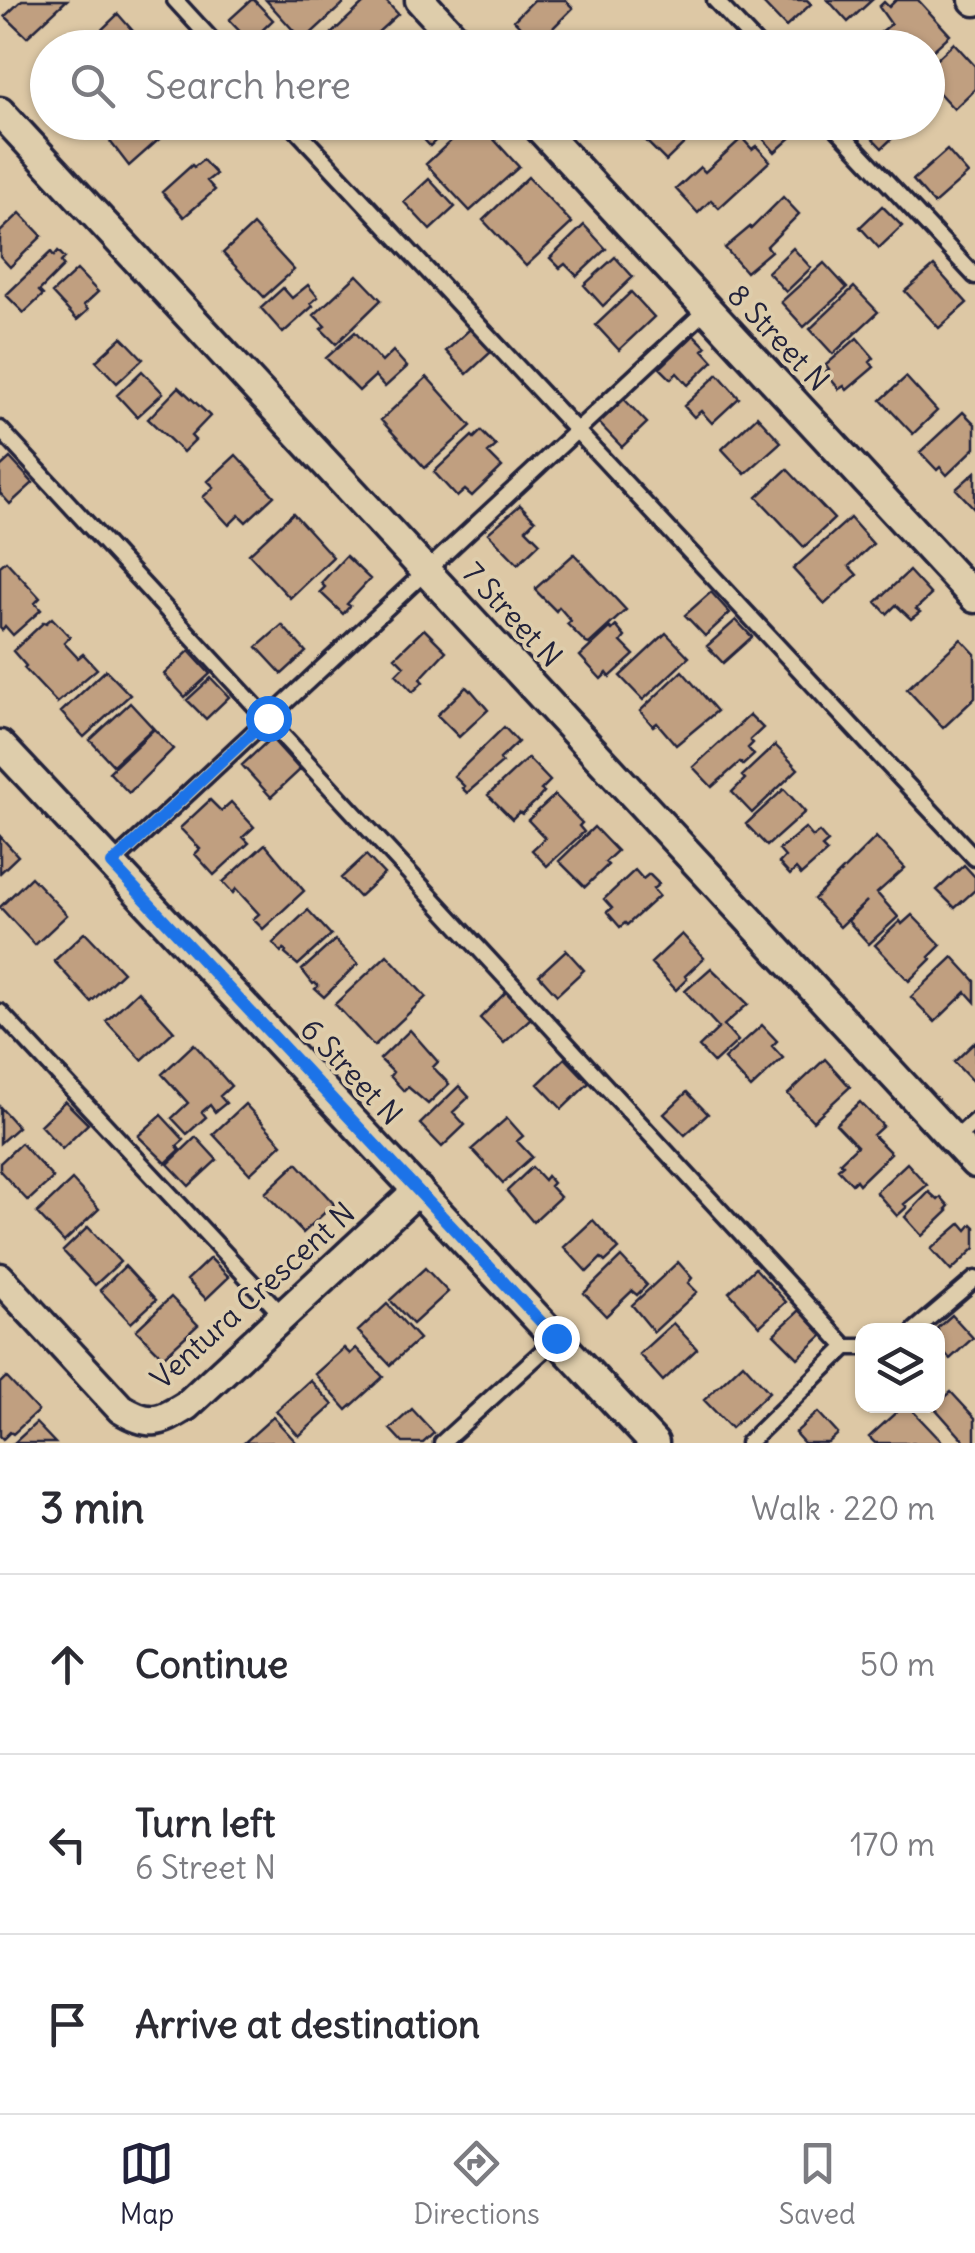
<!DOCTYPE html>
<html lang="en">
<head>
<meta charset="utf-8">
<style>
	body { margin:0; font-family:Delius,sans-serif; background:#f7f7f7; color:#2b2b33 }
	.controls { position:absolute; right:30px; bottom:30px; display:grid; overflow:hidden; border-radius:20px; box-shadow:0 2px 8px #0004 }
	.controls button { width:90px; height:90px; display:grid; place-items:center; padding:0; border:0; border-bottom:2px solid #e1e1e2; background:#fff; color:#2b2b33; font:50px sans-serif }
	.stop { position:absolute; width:30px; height:30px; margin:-22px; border:8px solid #1a73e8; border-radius:50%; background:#fff }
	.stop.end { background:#1a73e8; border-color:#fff; box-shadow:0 2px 10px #0008 }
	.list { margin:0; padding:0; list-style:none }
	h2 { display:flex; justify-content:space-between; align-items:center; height:130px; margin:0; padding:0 40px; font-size:42px }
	h2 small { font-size:32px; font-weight:400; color:#7c7c81 }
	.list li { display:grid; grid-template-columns:65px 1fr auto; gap:30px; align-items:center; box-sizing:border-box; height:180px; padding:0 40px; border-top:2px solid #e1e1e2 }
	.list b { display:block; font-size:38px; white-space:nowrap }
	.list p { margin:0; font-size:32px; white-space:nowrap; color:#7c7c81 }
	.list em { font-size:32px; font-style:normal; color:#7c7c81 }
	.icon { flex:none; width:55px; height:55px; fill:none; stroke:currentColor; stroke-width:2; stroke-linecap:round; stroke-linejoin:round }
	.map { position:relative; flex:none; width:975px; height:1443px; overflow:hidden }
	.search { position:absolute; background:#fff; box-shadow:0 2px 8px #0004; left:30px; right:30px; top:30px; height:110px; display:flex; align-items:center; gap:25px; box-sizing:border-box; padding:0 35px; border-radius:55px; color:#7c7c81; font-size:38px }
	.sheet { height:670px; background:#fff }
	nav { display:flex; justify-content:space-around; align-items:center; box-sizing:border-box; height:140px; border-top:2px solid #e1e1e2; background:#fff; font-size:28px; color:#7c7c81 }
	nav a { display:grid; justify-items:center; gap:5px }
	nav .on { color:#22223b }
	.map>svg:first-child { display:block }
	.building { fill:#c09f80; stroke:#22223b; stroke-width:2.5 }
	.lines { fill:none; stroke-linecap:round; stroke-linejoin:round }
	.lane-casing { stroke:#22223b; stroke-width:21 }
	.street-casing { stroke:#22223b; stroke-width:35 }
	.lane { stroke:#decdab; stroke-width:14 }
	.street { stroke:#decdab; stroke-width:28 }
	.route { stroke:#1a73e8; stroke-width:12 }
	.labels { text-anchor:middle; stroke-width:8; stroke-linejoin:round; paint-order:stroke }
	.street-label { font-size:30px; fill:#22223b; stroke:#decdab }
</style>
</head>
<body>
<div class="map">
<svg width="975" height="1443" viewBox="0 0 975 1443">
	<rect width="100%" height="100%" fill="#ddc8a5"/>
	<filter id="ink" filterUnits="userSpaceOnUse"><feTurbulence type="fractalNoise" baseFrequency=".01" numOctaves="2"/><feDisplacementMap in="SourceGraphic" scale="20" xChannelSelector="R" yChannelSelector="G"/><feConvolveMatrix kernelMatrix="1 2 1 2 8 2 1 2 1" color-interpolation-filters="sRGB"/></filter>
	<g filter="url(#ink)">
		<path class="building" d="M 22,0 L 67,0 L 27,37 L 5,16 Z
			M 251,0 L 254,0 L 273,20 L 250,42 L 229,20 Z
			M 266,0 L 343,0 L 343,4 L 303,41 Z
			M 367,0 L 385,0 L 398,14 L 362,47 L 358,42 L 352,48 L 345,48 L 332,33 Z
			M 534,0 L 565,0 L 573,8 L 537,44 L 514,20 Z
			M 764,0 L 807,0 L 811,4 L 786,27 L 762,2 Z
			M 828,0 L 872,0 L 848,22 Z
			M 896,0 L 918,0 L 950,35 L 928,55 L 928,48 L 911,48 L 904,39 L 893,48 L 880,33 L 891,24 L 879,7 L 884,2 L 889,7 Z
			M 118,14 L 139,38 L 129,48 L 103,48 L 94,37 Z
			M 954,43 L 975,66 L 975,89 L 954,109 L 928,81 L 928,67 Z
			M 129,122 L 157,122 L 166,133 L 129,166 L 109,140 Z
			M 408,122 L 455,122 L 430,146 Z
			M 471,122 L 478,122 L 519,167 L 470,211 L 426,164 Z
			M 643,122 L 691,122 L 698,130 L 666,161 L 635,130 Z
			M 748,122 L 803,122 L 805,125 L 775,152 Z
			M 862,122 L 904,122 L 906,125 L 882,148 L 860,125 Z
			M 742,138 L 752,149 L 756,146 L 770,161 L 719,208 L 711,200 L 698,213 L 676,189 L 700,167 L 705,172 Z
			M 947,150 L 968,174 L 934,204 L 913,180 Z
			M 203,160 L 216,174 L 207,181 L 215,190 L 184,217 L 162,192 L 192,165 L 194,167 Z
			M 528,177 L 572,223 L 526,266 L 483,220 Z
			M 429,179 L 455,207 L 430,230 L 404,202 Z
			M 783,197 L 799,214 L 767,246 L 771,251 L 746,272 L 725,248 L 750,227 L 751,229 Z
			M 882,206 L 902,226 L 879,248 L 860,227 Z
			M 20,213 L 42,236 L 10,267 L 0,256 L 0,232 Z
			M 253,225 L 294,270 L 264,297 L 223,253 Z
			M 584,225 L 606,249 L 577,276 L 565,264 L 560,268 L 550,258 Z
			M 793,248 L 811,268 L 786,292 L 768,272 Z
			M 58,251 L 65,258 L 61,262 L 64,266 L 39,291 L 43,295 L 24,313 L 6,295 L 51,252 L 54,256 Z
			M 615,257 L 633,277 L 603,306 L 584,285 Z
			M 824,263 L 847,288 L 804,327 L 781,302 Z
			M 934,266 L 967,303 L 939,328 L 905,291 Z
			M 77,270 L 98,292 L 84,305 L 88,310 L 77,320 L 52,293 Z
			M 357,275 L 381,300 L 336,344 L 321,329 L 325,326 L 314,315 Z
			M 308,285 L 318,297 L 311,303 L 313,306 L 283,333 L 261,308 L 283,288 L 292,298 Z
			M 854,287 L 878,312 L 833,354 L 810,329 Z
			M 631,292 L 654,317 L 619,350 L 596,325 Z
			M 470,329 L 491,352 L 467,374 L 446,351 Z
			M 355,332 L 382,362 L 393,351 L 407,367 L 385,387 L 375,376 L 359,391 L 326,358 Z
			M 694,335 L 706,347 L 703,350 L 713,361 L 688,385 L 677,373 L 671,379 L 660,368 Z
			M 122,337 L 143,359 L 117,383 L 96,361 Z
			M 857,338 L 874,358 L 870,362 L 874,367 L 847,390 L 844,386 L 839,389 L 825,372 L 829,369 L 826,365 Z
			M 142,371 L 163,393 L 137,417 L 117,395 Z
			M 718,374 L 739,398 L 712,423 L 701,411 L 694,417 L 684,406 Z
			M 427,377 L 471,426 L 425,468 L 381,420 Z
			M 906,377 L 937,411 L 913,434 L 881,400 Z
			M 179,387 L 210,416 L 191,436 L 195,440 L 183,452 L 148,419 Z
			M 624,399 L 647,423 L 622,447 L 599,423 Z
			M 963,412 L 975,424 L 975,448 L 947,475 L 940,467 L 937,470 L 920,452 Z
			M 757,416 L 781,442 L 745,474 L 722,449 Z
			M 481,431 L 496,446 L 488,453 L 502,467 L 472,496 L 465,490 L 457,497 L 434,472 L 472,436 L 474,438 Z
			M 236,455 L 274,496 L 246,522 L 239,515 L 229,525 L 203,497 L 214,487 L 208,481 Z
			M 10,458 L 33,483 L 10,504 L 0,493 L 0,467 Z
			M 787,469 L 834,519 L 804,547 L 757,497 Z
			M 975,472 L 975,509 L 956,489 Z
			M 520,505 L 535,520 L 526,529 L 540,543 L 518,564 L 488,533 Z
			M 293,513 L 333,557 L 290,598 L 249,554 Z
			M 850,518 L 873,544 L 849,566 L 857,575 L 825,604 L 793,569 Z
			M 574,554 L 626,610 L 589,644 L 586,643 L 567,624 L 571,621 L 559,607 L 556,611 L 536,591 L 536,588 Z
			M 346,556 L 370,579 L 347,604 L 350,606 L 343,614 L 320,592 L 325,587 L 321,583 Z
			M 6,561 L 40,598 L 35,603 L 41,610 L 13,635 L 5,626 L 2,630 L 0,628 L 0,566 Z
			M 909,571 L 931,595 L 916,609 L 920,612 L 911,619 L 896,605 L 887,614 L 876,602 Z
			M 711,592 L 730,613 L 705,636 L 685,615 Z
			M 52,618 L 70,637 L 64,643 L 78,658 L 83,654 L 97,669 L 57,703 L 24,668 L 26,666 L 13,651 L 44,622 L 46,623 Z
			M 736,620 L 752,637 L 723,663 L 707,646 Z
			M 282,625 L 306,652 L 282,674 L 257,647 Z
			M 616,626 L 625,637 L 621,642 L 634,655 L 610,677 L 607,673 L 601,679 L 580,656 L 610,628 L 612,630 Z
			M 424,629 L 446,651 L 420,679 L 423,682 L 413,692 L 396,674 L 404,666 L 395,657 Z
			M 666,633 L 689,657 L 643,700 L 620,676 Z
			M 961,639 L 975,654 L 975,698 L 943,728 L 907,689 Z
			M 189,651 L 210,674 L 185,697 L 164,674 Z
			M 106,670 L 130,695 L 84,737 L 61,712 Z
			M 682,671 L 717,711 L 676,745 L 657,723 L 653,726 L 640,711 Z
			M 211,678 L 229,697 L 206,719 L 187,700 Z
			M 466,687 L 470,691 L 471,690 L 488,710 L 459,737 L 437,715 Z
			M 130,703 L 153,728 L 113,765 L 90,740 Z
			M 750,715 L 763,728 L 750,740 L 753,743 L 748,748 L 754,755 L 743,765 L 740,762 L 712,787 L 693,767 Z
			M 504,727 L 518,742 L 500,759 L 502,763 L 467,793 L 462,788 L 464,786 L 454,776 Z
			M 154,729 L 173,749 L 129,793 L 109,772 Z
			M 271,738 L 300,770 L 271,797 L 242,765 Z
			M 775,745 L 798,769 L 752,813 L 732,792 L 745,779 L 742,776 Z
			M 528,758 L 550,781 L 541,790 L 544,792 L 536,801 L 522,814 L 519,812 L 512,819 L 488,795 Z
			M 784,789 L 805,812 L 767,846 L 746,824 Z
			M 555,795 L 582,823 L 579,826 L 584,832 L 547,866 L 532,850 L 545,838 L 528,820 Z
			M 210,800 L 221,811 L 231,802 L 254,827 L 243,837 L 249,843 L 214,875 L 195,854 L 200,849 L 180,828 Z
			M 594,827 L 617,851 L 605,862 L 608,865 L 585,887 L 559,861 Z
			M 805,828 L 813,837 L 819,832 L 828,842 L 822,847 L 827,852 L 801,875 L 796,869 L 790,875 L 779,863 L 785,857 L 779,850 Z
			M 0,836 L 18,856 L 0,873 Z
			M 876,837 L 905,868 L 877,893 L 898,917 L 869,944 L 848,921 L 867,901 L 840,927 L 814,899 Z
			M 265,844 L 304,891 L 263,929 L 253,919 L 259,914 L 236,889 L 233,893 L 223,882 Z
			M 366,855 L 384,874 L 359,897 L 341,878 Z
			M 964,865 L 975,877 L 975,890 L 955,908 L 937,890 Z
			M 635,870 L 643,879 L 649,874 L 659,884 L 653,889 L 659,896 L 627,925 L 625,923 L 620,927 L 607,912 L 612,908 L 604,899 Z
			M 31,877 L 67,915 L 35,945 L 0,907 Z
			M 308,910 L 331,935 L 298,965 L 285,954 L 286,952 L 284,949 L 281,952 L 273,943 Z
			M 912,915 L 941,945 L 929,957 L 931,959 L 909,981 L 875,945 L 900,921 L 902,924 Z
			M 85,932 L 123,972 L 91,1002 L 54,961 Z
			M 682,934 L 704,958 L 685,976 L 687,979 L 676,990 L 651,963 Z
			M 335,940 L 358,964 L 324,997 L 315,989 L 318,986 L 315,983 L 313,984 L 302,970 Z
			M 566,950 L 584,970 L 557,995 L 539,975 Z
			M 387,955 L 426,997 L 374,1046 L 335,1004 Z
			M 953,957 L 975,981 L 975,1002 L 966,992 L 935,1022 L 911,997 Z
			M 711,968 L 748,1004 L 724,1025 L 738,1041 L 714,1063 L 699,1047 L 719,1028 L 685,991 Z
			M 138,991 L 174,1031 L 142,1060 L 106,1021 Z
			M 506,992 L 531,1018 L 504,1043 L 480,1018 Z
			M 762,1025 L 777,1041 L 772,1046 L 783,1058 L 751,1088 L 724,1059 Z
			M 410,1030 L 438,1062 L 433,1067 L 449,1084 L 428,1104 L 408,1087 L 404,1091 L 390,1076 L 393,1072 L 380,1059 Z
			M 975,1042 L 975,1084 L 954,1062 Z
			M 194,1044 L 231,1086 L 220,1096 L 226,1103 L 215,1112 L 210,1105 L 202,1112 L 206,1117 L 187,1134 L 172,1118 L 188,1103 L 162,1074 Z
			M 565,1058 L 589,1083 L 562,1109 L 538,1084 Z
			M 825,1059 L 850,1087 L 813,1121 L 788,1094 Z
			M 459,1086 L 469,1097 L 453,1112 L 465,1125 L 442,1147 L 420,1124 Z
			M 687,1092 L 708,1114 L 685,1135 L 664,1114 Z
			M 65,1101 L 88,1124 L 62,1149 L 40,1125 Z
			M 860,1102 L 883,1126 L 873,1135 L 891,1153 L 859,1184 L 856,1180 L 852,1184 L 838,1169 L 843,1165 L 840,1162 L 857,1146 L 836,1124 Z
			M 245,1104 L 282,1144 L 250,1174 L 213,1134 Z
			M 0,1107 L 18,1127 L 0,1143 Z
			M 161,1115 L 184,1140 L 177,1146 L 180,1150 L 166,1163 L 138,1136 Z
			M 507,1118 L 523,1136 L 517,1141 L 532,1157 L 503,1183 L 472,1149 Z
			M 196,1137 L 217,1160 L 189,1186 L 168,1164 Z
			M 21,1143 L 53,1178 L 28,1201 L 0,1171 L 0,1163 Z
			M 297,1163 L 334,1204 L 303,1233 L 265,1193 Z
			M 907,1163 L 927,1185 L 904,1204 L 907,1207 L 897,1216 L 876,1192 Z
			M 532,1167 L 544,1180 L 547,1176 L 553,1183 L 550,1186 L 560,1197 L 533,1222 L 507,1191 Z
			M 72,1180 L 99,1209 L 64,1242 L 37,1213 Z
			M 929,1192 L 938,1200 L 941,1197 L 949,1206 L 946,1209 L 948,1211 L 922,1236 L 905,1217 Z
			M 593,1220 L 619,1249 L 605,1262 L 601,1258 L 587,1272 L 564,1247 Z
			M 961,1223 L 967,1230 L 972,1224 L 975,1227 L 975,1248 L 951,1271 L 931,1249 Z
			M 88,1227 L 120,1262 L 95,1285 L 63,1251 Z
			M 621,1257 L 647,1285 L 637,1295 L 632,1291 L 606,1316 L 584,1293 Z
			M 210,1258 L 229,1277 L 206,1299 L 187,1280 Z
			M 678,1262 L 692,1278 L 688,1283 L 697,1292 L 654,1332 L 632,1305 Z
			M 125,1266 L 156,1300 L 131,1323 L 100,1290 Z
			M 425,1268 L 448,1292 L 413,1324 L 390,1300 Z
			M 755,1268 L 786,1302 L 760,1326 L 729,1292 Z
			M 171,1297 L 198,1325 L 163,1357 L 136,1330 Z
			M 387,1304 L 419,1339 L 390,1365 L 358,1331 Z
			M 800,1310 L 823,1335 L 798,1358 L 774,1334 Z
			M 952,1315 L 973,1338 L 950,1359 L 938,1345 L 938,1330 L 935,1330 Z
			M 673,1323 L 697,1349 L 663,1381 L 639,1354 Z
			M 344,1348 L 350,1354 L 356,1348 L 383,1377 L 347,1410 L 315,1374 Z
			M 743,1363 L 769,1392 L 731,1428 L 704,1400 Z
			M 6,1377 L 38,1411 L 13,1434 L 10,1432 L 3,1439 L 0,1436 L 0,1383 Z
			M 310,1380 L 333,1405 L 299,1436 L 276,1411 Z
			M 951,1392 L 975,1418 L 975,1443 L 966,1443 L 934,1407 Z
			M 903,1406 L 908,1406 L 943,1443 L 875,1443 L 869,1437 Z
			M 412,1409 L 434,1433 L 423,1443 L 403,1443 L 390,1429 Z
			M 818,1412 L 838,1434 L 828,1443 L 804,1443 L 795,1433 Z
			M 273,1417 L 296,1442 L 244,1443 Z
			M 36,1423 L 55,1443 L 14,1443 Z"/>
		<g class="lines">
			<defs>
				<path id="lane" d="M 175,0 L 219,48
					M 715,0 L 760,48
					M 289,122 L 975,858
					M 831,122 L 975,276
					M 0,429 L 846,1347
					M 112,864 L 707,309
					M 0,1012 L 283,1316
					M 954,1140 L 975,1121
					M 915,1330 L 975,1279
					M 442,1443 L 557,1338
					M 748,1443 L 846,1347 L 862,1347"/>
				<path id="street" d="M 420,0 L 464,48
					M 974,0 L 975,1
					M 0,112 L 975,1163
					M 534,122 L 975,598
					M 0,745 L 654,1443
					M 0,1278 L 121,1409 C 149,1426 159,1423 186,1406 L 418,1190"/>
			</defs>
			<use href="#lane" class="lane-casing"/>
			<use href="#street" class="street-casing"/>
			<use href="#lane" class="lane"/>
			<use href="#street" class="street"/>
		</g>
	</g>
	<g class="lines" filter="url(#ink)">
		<path class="route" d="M 268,718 L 112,864 L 556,1338"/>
	</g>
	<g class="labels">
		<g class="street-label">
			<text transform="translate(778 338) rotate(47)" y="10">8 Street N</text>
			<text transform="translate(512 615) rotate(47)" y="10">7 Street N</text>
			<text transform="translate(351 1072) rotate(47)" y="10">6 Street N</text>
			<text transform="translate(253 1296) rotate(-42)" y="10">Ventura Crescent N</text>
		</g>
	</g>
</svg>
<div class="controls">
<button><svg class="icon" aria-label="layers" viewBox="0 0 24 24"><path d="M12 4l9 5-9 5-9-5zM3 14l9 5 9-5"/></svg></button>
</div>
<div class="stop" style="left:268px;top:718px"></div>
<div class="stop end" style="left:556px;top:1338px"></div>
<div class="search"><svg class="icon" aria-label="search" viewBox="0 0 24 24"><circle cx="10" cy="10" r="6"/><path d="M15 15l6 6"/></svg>Search here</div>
</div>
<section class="sheet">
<h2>3 min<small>Walk · 220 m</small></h2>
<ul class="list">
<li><svg class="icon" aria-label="ahead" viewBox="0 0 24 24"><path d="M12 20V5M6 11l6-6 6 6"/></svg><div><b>Continue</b></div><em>50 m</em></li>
<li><svg class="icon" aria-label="left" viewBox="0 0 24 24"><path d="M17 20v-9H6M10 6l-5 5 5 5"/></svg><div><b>Turn left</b><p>6 Street N</p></div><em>170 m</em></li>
<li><svg class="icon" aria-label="arrive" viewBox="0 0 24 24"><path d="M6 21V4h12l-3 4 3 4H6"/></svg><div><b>Arrive at destination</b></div></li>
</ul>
</section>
<nav>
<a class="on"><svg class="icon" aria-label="map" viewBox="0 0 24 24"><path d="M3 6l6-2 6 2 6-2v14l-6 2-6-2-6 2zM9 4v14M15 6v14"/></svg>Map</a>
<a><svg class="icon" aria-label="directions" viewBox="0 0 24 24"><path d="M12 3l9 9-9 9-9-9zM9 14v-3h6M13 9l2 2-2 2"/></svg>Directions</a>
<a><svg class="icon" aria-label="saved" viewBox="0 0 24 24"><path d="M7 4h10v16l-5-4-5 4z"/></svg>Saved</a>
</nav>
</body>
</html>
